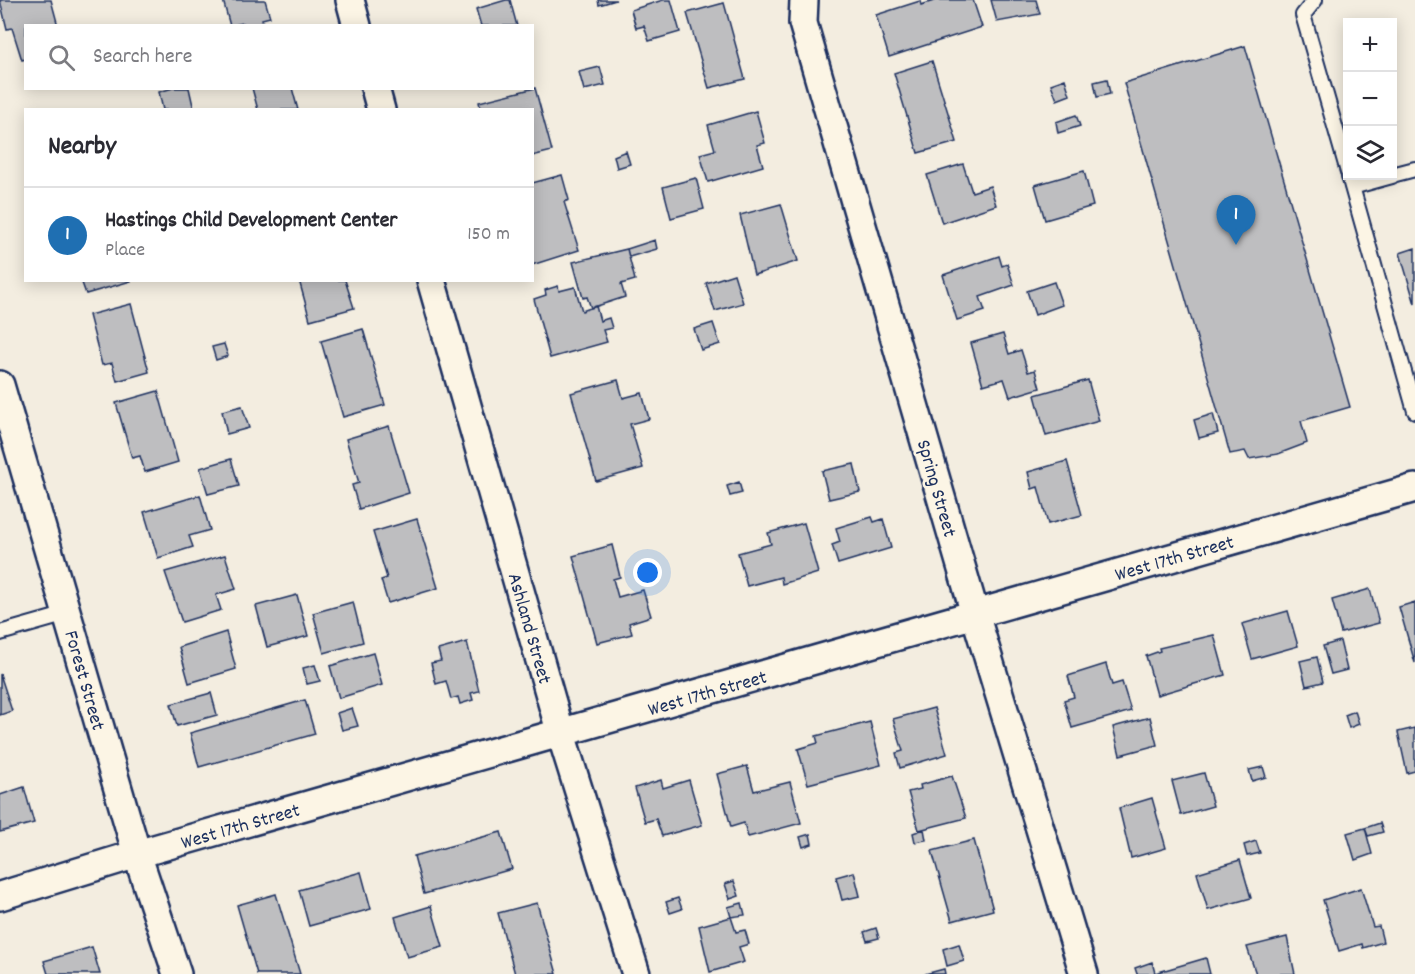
<!DOCTYPE html>
<html lang="en">
<head>
<meta charset="utf-8">
<style>
	body { margin:0; font-family:Dekko,sans-serif; background:#f7f7f7; color:#2b2b33 }
	.controls { position:absolute; right:18px; top:18px; display:grid; overflow:hidden; border-radius:0px; box-shadow:0 3px 15px #0003 }
	.controls button { width:54px; height:54px; display:grid; place-items:center; padding:0; border:0; border-bottom:2px solid #e1e1e2; background:#fff; color:#2b2b33; font:30px sans-serif }
	.you { position:absolute; left:648px; top:573px; width:21px; height:21px; margin:-15px; border:4px solid #fff; border-radius:50%; background:#1a73e8; box-shadow:0 0 0 9px #1a73e833 }
	.badge { display:grid; place-items:center; width:39px; height:39px; border-radius:50%; background:#1f6fb2; color:#fff; font-size:20px; font-weight:700 }
	.pin { position:absolute; translate:-50% -50px; filter:drop-shadow(0 2px 3px #0008) }
	.pin::after { content:''; position:absolute; top:32px; width:21px; height:18px; background:inherit; clip-path:polygon(0 0,100% 0,50% 100%) }
	.list { margin:0; padding:0; list-style:none }
	h2 { display:flex; justify-content:space-between; align-items:center; height:78px; margin:0; padding:0 24px; font-size:26px }
	h2 small { font-size:20px; font-weight:400; color:#7c7c81 }
	.list li { display:grid; grid-template-columns:39px 1fr auto; gap:18px; align-items:center; box-sizing:border-box; height:96px; padding:0 24px; border-top:2px solid #e1e1e2 }
	.list b { display:block; font-size:22px; white-space:nowrap }
	.list p { margin:0; font-size:20px; white-space:nowrap; color:#7c7c81 }
	.list em { font-size:20px; font-style:normal; color:#7c7c81 }
	.icon { flex:none; width:33px; height:33px; fill:none; stroke:currentColor; stroke-width:2; stroke-linecap:round; stroke-linejoin:round }
	.map { position:relative; flex:none; width:1415px; height:974px; overflow:hidden }
	.search { position:absolute; background:#fff; box-shadow:0 3px 15px #0003; left:24px; top:24px; width:510px; height:66px; display:flex; align-items:center; gap:15px; box-sizing:border-box; padding:0 21px; border-radius:0px; color:#7c7c81; font-size:22px }
	.panel { position:absolute; background:#fff; box-shadow:0 3px 15px #0003; left:24px; top:108px; width:510px; height:174px; border-radius:0px }
	.map>svg:first-child { display:block }
	.building { fill:#bebec0; stroke:#1b2f5e; stroke-width:1.5 }
	.lines { fill:none; stroke-linecap:round; stroke-linejoin:round }
	.service-casing { stroke:#1b2f5e; stroke-width:18 }
	.minor-casing { stroke:#1b2f5e; stroke-width:32 }
	.service { stroke:#fcf5e5; stroke-width:14 }
	.minor { stroke:#fcf5e5; stroke-width:27 }
	.labels { text-anchor:middle; stroke-width:5; stroke-linejoin:round; paint-order:stroke }
	.street-label { font-size:20px; fill:#1b2f5e; stroke:#fcf5e5 }
</style>
</head>
<body>
<div class="map">
<svg width="1415" height="974" viewBox="0 0 1415 974">
	<rect width="100%" height="100%" fill="#f3ede0"/>
	<filter id="ink" filterUnits="userSpaceOnUse"><feTurbulence type="fractalNoise" baseFrequency=".0167" numOctaves="2"/><feDisplacementMap in="SourceGraphic" scale="12" xChannelSelector="R" yChannelSelector="G"/><feConvolveMatrix kernelMatrix="1 2 1 2 8 2 1 2 1" color-interpolation-filters="sRGB"/></filter>
	<g filter="url(#ink)">
		<path class="building" d="M 0,0 L 51,0 L 58,26 L 26,26 L 26,59 L 22,60 L 12,28 L 7,29 Z
			M 223,0 L 265,0 L 270,17 L 262,19 L 264,26 L 243,26 L 243,23 L 230,26 Z
			M 506,0 L 510,0 L 517,26 L 481,26 L 476,9 Z
			M 598,0 L 616,0 L 599,5 Z
			M 663,0 L 671,0 L 680,32 L 649,41 L 644,26 L 636,28 L 631,10 Z
			M 937,0 L 973,0 L 982,27 L 889,57 L 876,15 L 920,1 L 921,5 Z
			M 991,0 L 1036,0 L 1040,14 L 997,22 Z
			M 724,3 L 745,79 L 709,88 L 687,13 Z
			M 1245,46 L 1350,407 L 1301,421 L 1307,443 L 1278,454 L 1249,459 L 1245,451 L 1230,454 L 1124,83 Z
			M 932,61 L 957,142 L 918,153 L 894,73 Z
			M 600,67 L 605,85 L 584,90 L 579,72 Z
			M 1065,79 L 1070,95 L 1057,100 L 1051,84 Z
			M 1107,79 L 1110,94 L 1097,97 L 1094,82 Z
			M 173,88 L 189,88 L 194,110 L 163,110 L 159,92 Z
			M 252,88 L 292,88 L 298,110 L 258,110 Z
			M 535,88 L 552,151 L 532,156 L 532,110 L 481,110 L 479,102 Z
			M 756,111 L 765,143 L 757,145 L 763,166 L 708,182 L 700,154 L 715,150 L 708,125 Z
			M 1076,115 L 1080,126 L 1058,133 L 1056,122 Z
			M 626,151 L 630,164 L 617,168 L 614,156 Z
			M 963,164 L 972,192 L 990,186 L 996,205 L 942,223 L 927,175 Z
			M 1084,171 L 1093,206 L 1045,220 L 1035,185 Z
			M 562,175 L 569,200 L 564,202 L 579,250 L 532,265 L 532,183 Z
			M 696,178 L 704,209 L 671,218 L 663,187 Z
			M 781,204 L 798,261 L 754,275 L 740,215 Z
			M 655,240 L 657,249 L 629,257 L 627,249 Z
			M 1415,248 L 1415,304 L 1400,253 Z
			M 627,249 L 635,280 L 621,284 L 625,297 L 591,308 L 587,297 L 583,298 L 573,262 Z
			M 999,256 L 1002,266 L 1007,264 L 1014,285 L 980,297 L 985,311 L 957,320 L 943,275 Z
			M 734,274 L 743,303 L 715,311 L 706,283 Z
			M 81,280 L 131,280 L 131,281 L 86,294 Z
			M 299,280 L 345,280 L 354,308 L 310,320 Z
			M 1054,282 L 1062,305 L 1035,315 L 1027,291 Z
			M 558,286 L 559,291 L 575,287 L 582,311 L 596,306 L 600,321 L 609,318 L 612,328 L 603,330 L 607,342 L 550,358 L 534,299 L 546,295 L 545,290 Z
			M 131,304 L 149,372 L 117,381 L 112,363 L 102,365 L 89,315 Z
			M 713,323 L 720,344 L 701,350 L 694,329 Z
			M 363,329 L 385,405 L 343,417 L 321,341 Z
			M 1003,334 L 1009,354 L 1021,350 L 1028,372 L 1035,370 L 1040,388 L 1010,397 L 1004,379 L 983,385 L 971,343 Z
			M 224,344 L 228,356 L 216,360 L 212,347 Z
			M 618,380 L 623,398 L 642,393 L 649,419 L 630,424 L 643,468 L 596,481 L 571,393 Z
			M 1088,380 L 1099,421 L 1046,436 L 1035,395 Z
			M 158,391 L 178,462 L 145,472 L 140,456 L 132,458 L 116,403 Z
			M 242,406 L 249,428 L 227,434 L 222,411 Z
			M 1213,414 L 1218,433 L 1199,438 L 1194,420 Z
			M 389,426 L 409,493 L 359,509 L 352,485 L 359,483 L 346,439 Z
			M 231,459 L 239,486 L 208,494 L 200,468 Z
			M 1067,461 L 1082,515 L 1048,524 L 1038,487 L 1032,489 L 1028,472 Z
			M 854,464 L 860,492 L 829,499 L 822,471 Z
			M 739,482 L 742,493 L 730,496 L 727,486 Z
			M 200,495 L 210,530 L 189,536 L 193,547 L 158,558 L 144,512 Z
			M 872,517 L 874,522 L 883,519 L 891,548 L 838,564 L 832,545 L 840,542 L 836,528 Z
			M 417,519 L 438,588 L 388,603 L 381,580 L 387,578 L 373,532 Z
			M 804,523 L 818,573 L 782,584 L 781,577 L 747,586 L 738,553 L 771,544 L 768,533 Z
			M 612,545 L 620,577 L 613,579 L 618,597 L 643,590 L 651,616 L 629,623 L 632,634 L 597,643 L 573,556 Z
			M 225,555 L 236,589 L 216,595 L 221,610 L 182,622 L 165,572 Z
			M 1370,589 L 1379,623 L 1341,633 L 1332,600 Z
			M 297,595 L 308,636 L 267,647 L 256,606 Z
			M 353,602 L 363,642 L 324,653 L 313,613 Z
			M 1415,602 L 1415,663 L 1399,607 Z
			M 1288,611 L 1298,646 L 1252,659 L 1242,624 Z
			M 226,632 L 236,669 L 189,683 L 179,647 Z
			M 1214,635 L 1225,675 L 1157,695 L 1146,656 L 1160,651 L 1159,648 Z
			M 1340,641 L 1347,670 L 1331,674 L 1323,646 Z
			M 467,642 L 479,691 L 471,693 L 473,700 L 460,704 L 458,697 L 451,699 L 446,681 L 436,684 L 431,663 L 441,661 L 438,650 Z
			M 373,653 L 382,685 L 339,698 L 330,666 Z
			M 1317,657 L 1323,682 L 1306,686 L 1300,661 Z
			M 1106,664 L 1112,685 L 1122,682 L 1131,711 L 1072,728 L 1064,700 L 1074,697 L 1068,676 Z
			M 315,665 L 320,681 L 307,684 L 303,668 Z
			M 0,674 L 12,711 L 0,715 Z
			M 211,693 L 217,715 L 177,726 L 171,704 Z
			M 305,700 L 315,734 L 199,767 L 190,733 Z
			M 352,708 L 358,726 L 342,730 L 337,713 Z
			M 934,708 L 947,754 L 900,768 L 896,753 L 903,751 L 893,719 Z
			M 1355,711 L 1359,724 L 1349,728 L 1345,715 Z
			M 1150,717 L 1157,745 L 1120,755 L 1113,727 Z
			M 870,722 L 881,765 L 808,784 L 798,749 L 818,743 L 816,736 Z
			M 1415,728 L 1415,771 L 1407,773 L 1398,732 Z
			M 747,766 L 754,791 L 790,782 L 801,823 L 748,837 L 744,823 L 731,827 L 717,774 Z
			M 1263,767 L 1266,777 L 1252,781 L 1249,770 Z
			M 1204,773 L 1213,806 L 1181,815 L 1172,781 Z
			M 952,776 L 966,818 L 919,830 L 908,792 L 921,789 L 920,785 Z
			M 661,780 L 663,788 L 689,780 L 702,825 L 662,836 L 656,819 L 645,822 L 635,788 Z
			M 24,787 L 34,823 L 0,832 L 0,795 Z
			M 1152,798 L 1166,848 L 1131,858 L 1119,808 Z
			M 1380,823 L 1383,832 L 1368,836 L 1365,828 Z
			M 1365,828 L 1372,854 L 1355,860 L 1347,833 Z
			M 924,829 L 926,840 L 915,842 L 913,833 Z
			M 501,832 L 512,869 L 424,894 L 414,856 Z
			M 810,834 L 812,844 L 803,847 L 800,837 Z
			M 974,840 L 993,910 L 952,921 L 932,851 Z
			M 1256,841 L 1260,853 L 1247,856 L 1244,845 Z
			M 1240,860 L 1251,898 L 1208,910 L 1197,873 Z
			M 361,872 L 371,909 L 309,926 L 299,890 Z
			M 854,872 L 860,896 L 842,900 L 836,877 Z
			M 734,881 L 739,896 L 730,899 L 725,884 Z
			M 1361,888 L 1373,927 L 1379,926 L 1383,942 L 1363,948 L 1362,944 L 1339,951 L 1323,900 Z
			M 276,894 L 300,974 L 257,974 L 237,905 Z
			M 678,898 L 682,909 L 670,913 L 666,902 Z
			M 537,903 L 557,974 L 515,974 L 498,913 Z
			M 742,903 L 745,915 L 731,917 L 728,907 Z
			M 431,906 L 443,947 L 407,957 L 395,917 Z
			M 731,917 L 736,932 L 745,930 L 749,944 L 739,947 L 744,962 L 710,972 L 699,926 Z
			M 876,928 L 879,938 L 867,941 L 864,932 Z
			M 1287,937 L 1295,974 L 1256,974 L 1247,947 Z
			M 959,944 L 964,961 L 947,966 L 943,949 Z
			M 92,947 L 100,974 L 48,974 L 44,961 Z
			M 1206,958 L 1210,974 L 1137,974 L 1135,968 L 1152,962 L 1155,973 Z
			M 944,969 L 945,974 L 925,974 Z"/>
		<g class="lines">
			<defs>
				<path id="service" d="M 1315,0 L 1303,15 L 1348,172
					M 1392,175 L 1415,169
					M 1349,176 L 1415,411
					M 1352,187 L 1392,176
					M 0,633 L 67,614"/>
				<path id="minor" d="M 350,0 L 357,26
					M 804,0 L 803,23 L 975,614 L 1084,974
					M 375,88 L 381,110
					M 431,280 L 561,734 L 636,974
					M 0,385 L 137,854 L 177,974
					M 0,896 L 137,854 L 1415,488"/>
			</defs>
			<use href="#service" class="service-casing"/>
			<use href="#minor" class="minor-casing"/>
			<use href="#service" class="service"/>
			<use href="#minor" class="minor"/>
		</g>
	</g>
	<g class="labels">
		<g class="street-label">
			<text transform="translate(938 488) rotate(74)" y="7">Spring Street</text>
			<text transform="translate(1174 557) rotate(-16)" y="7">West 17th Street</text>
			<text transform="translate(531 628) rotate(74)" y="7">Ashland Street</text>
			<text transform="translate(86 680) rotate(74)" y="7">Forest Street</text>
			<text transform="translate(707 692) rotate(-16)" y="7">West 17th Street</text>
			<text transform="translate(240 825) rotate(-16)" y="7">West 17th Street</text>
		</g>
	</g>
</svg>
<div class="controls">
<button>+</button>
<button>−</button>
<button><svg class="icon" aria-label="layers" viewBox="0 0 24 24"><path d="M12 4l9 5-9 5-9-5zM3 14l9 5 9-5"/></svg></button>
</div>
<div class="you"></div>
<div class="pin badge" style="left:1236px;top:245px">1</div>
<div class="search"><svg class="icon" aria-label="search" viewBox="0 0 24 24"><circle cx="10" cy="10" r="6"/><path d="M15 15l6 6"/></svg>Search here</div>
<section class="panel">
<h2>Nearby<small></small></h2>
<ul class="list">
<li><span class="badge">1</span><div><b>Hastings Child Development Center</b><p>Place</p></div><em>150 m</em></li>
</ul>
</section>
</div>
</body>
</html>
